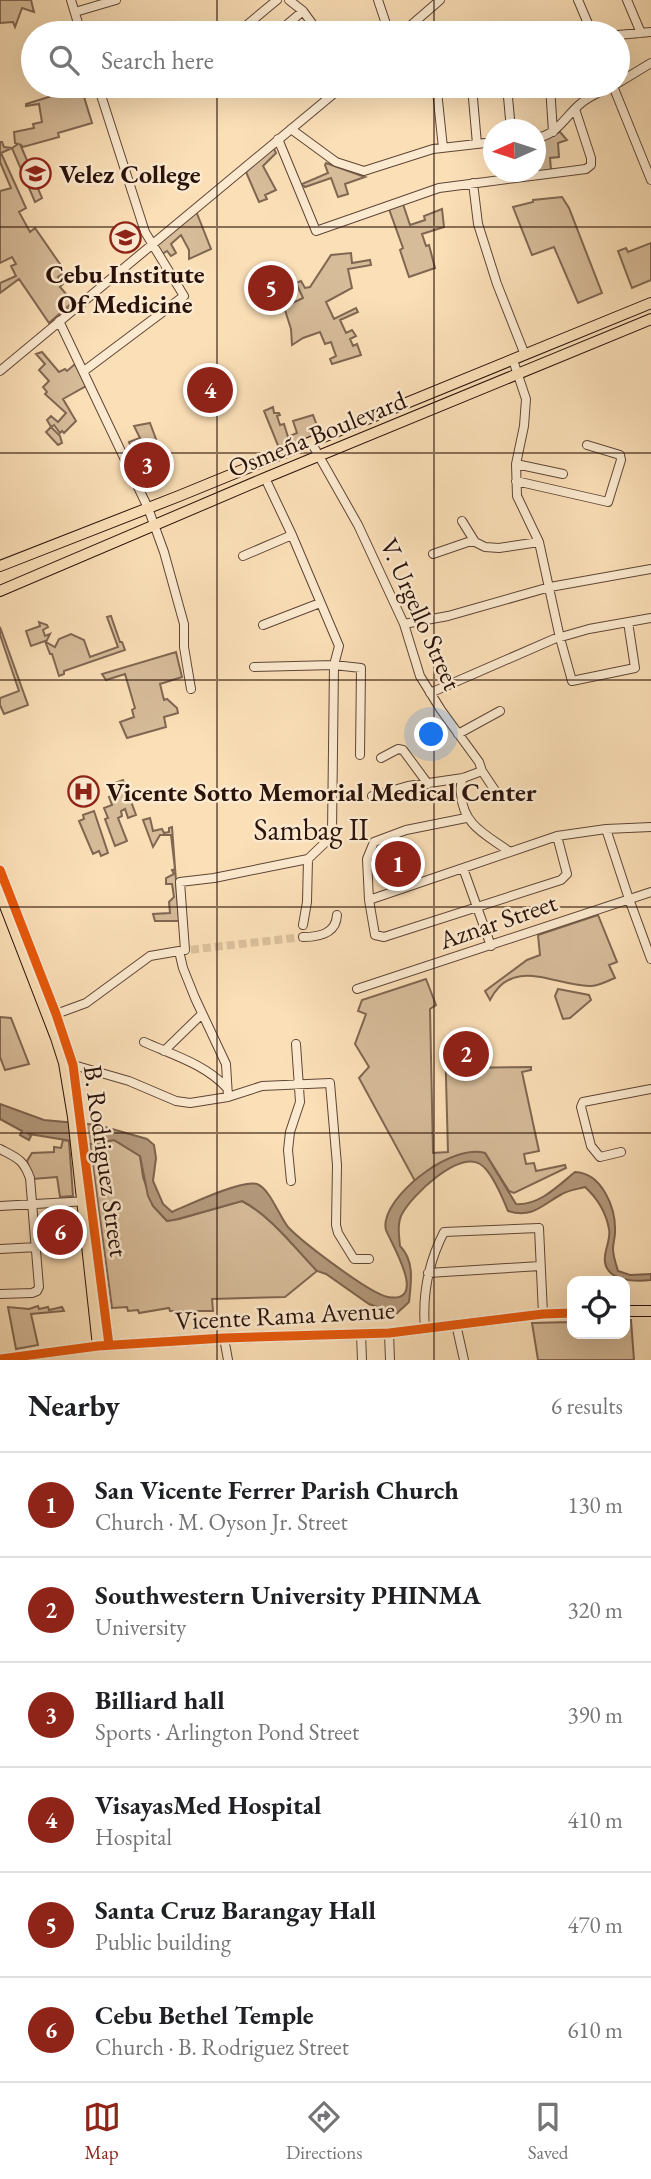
<!DOCTYPE html>
<html lang="en">
<head>
<meta charset="utf-8">
<style>
	body { margin:0; font-family:"EB Garamond",serif; background:#f2f2f2; color:#202124 }
	.controls { position:absolute; right:21px; bottom:21px; display:grid; overflow:hidden; border-radius:14px; box-shadow:0 7px 28px #0002 }
	.controls button { width:63px; height:63px; display:grid; place-items:center; padding:0; border:0; border-bottom:2px solid #e0e0e0; background:#fff; color:#202124; font:35px sans-serif }
	.compass { position:absolute; left:483px; top:119px; width:63px; height:63px; border-radius:50%; background:#fff; box-shadow:0 7px 28px #0002; rotate:267deg }
	.you { position:absolute; left:432px; top:735px; width:24px; height:24px; margin:-18px; border:5px solid #fff; border-radius:50%; background:#1a73e8; box-shadow:0 0 0 10px #1a73e833 }
	.badge { display:grid; place-items:center; width:46px; height:46px; border-radius:50%; background:#8f2418; color:#fff; font-size:23px; font-weight:700 }
	.pin { position:absolute; translate:-50% -50%; border:4px solid #fff; box-shadow:0 2px 7px #0006 }
	.list { margin:0; padding:0; list-style:none }
	h2 { display:flex; justify-content:space-between; align-items:center; height:91px; margin:0; padding:0 28px; font-size:30px }
	h2 small { font-size:23px; font-weight:400; color:#757577 }
	.list li { display:grid; grid-template-columns:46px 1fr auto; gap:21px; align-items:center; box-sizing:border-box; height:105px; padding:0 28px; border-top:2px solid #e0e0e0 }
	.list b { display:block; font-size:26px; white-space:nowrap }
	.list p { margin:0; font-size:23px; white-space:nowrap; color:#757577 }
	.list em { font-size:23px; font-style:normal; color:#757577 }
	.icon { flex:none; width:38px; height:38px; fill:none; stroke:currentColor; stroke-width:2; stroke-linecap:round; stroke-linejoin:round }
	.map { position:relative; flex:none; width:651px; height:1360px; overflow:hidden }
	.search { position:absolute; background:#fff; box-shadow:0 7px 28px #0002; left:21px; right:21px; top:21px; height:77px; display:flex; align-items:center; gap:18px; box-sizing:border-box; padding:0 24px; border-radius:38px; color:#757577; font-size:26px }
	.sheet { height:721px; background:#fff }
	nav { display:flex; justify-content:space-around; align-items:center; box-sizing:border-box; height:98px; border-top:2px solid #e0e0e0; background:#fff; font-size:19px; color:#757577 }
	nav a { display:grid; justify-items:center; gap:4px }
	nav .on { color:#8f2418 }
	.map>svg:first-child { display:block }
	.green { fill:#d7bc9a; stroke:#806752; stroke-width:2 }
	.water { fill:#b4997c; stroke:#7d634e; stroke-width:2 }
	.lines { fill:none; stroke-linecap:round; stroke-linejoin:round }
	.minor-tunnel { stroke:#dcc09d; stroke-width:8; stroke-dasharray:8 4; stroke-linecap:butt }
	.minor-casing { stroke:#5e4535; stroke-width:10 }
	.major-casing { stroke:#2a120a; stroke-width:12 }
	.minor { stroke:#fcead0; stroke-width:8 }
	.major { stroke:#fbdfb7; stroke-width:10 }
	.cycleway-casing { stroke:#fcead0; stroke-width:13 }
	.cycleway { stroke:#e8590c; stroke-width:9 }
	.grid { fill:none; stroke:#2a120a; stroke-width:2; stroke-opacity:0.55 }
	.labels { text-anchor:middle; stroke-width:5; stroke-linejoin:round; paint-order:stroke }
	.poi-label { font-size:26px; font-weight:bold; fill:#2a120a; stroke:#fcead0; text-anchor:start }
	.street-label { font-size:26px; fill:#2a120a; stroke:#fcead0 }
	.quarter-label { font-size:30px; fill:#2a120a; stroke:#fcead0 }
</style>
</head>
<body>
<div class="map">
<svg width="651" height="1360" viewBox="0 0 651 1360">
	<rect width="100%" height="100%" fill="#fbdfb7"/>
	<filter id="stains"><feTurbulence type="fractalNoise" baseFrequency=".00286" numOctaves="4"/><feColorMatrix values="0 0 0 0 .2 0 0 0 0 .09 0 0 0 0 .02 0 0 0 .5 -.17"/></filter>
	<radialGradient id="worn" r=".72"><stop offset=".6" stop-color="#630" stop-opacity="0"/><stop offset="1" stop-color="#630" stop-opacity=".3"/></radialGradient>
	<path class="green" d="M 0,0 L 31,0 L 34,12 L 22,8 L 15,27 L 13,22 L 0,23 Z
		M 81,87 L 92,123 L 58,133 L 59,137 L 23,147 L 20,144 L 29,165 L 24,168 L 32,188 L 37,186 L 42,198 L 35,202 L 12,148 L 1,153 L 26,208 L 19,212 L 30,232 L 35,228 L 62,267 L 59,270 L 62,274 L 58,277 L 63,284 L 60,287 L 73,302 L 49,323 L 19,279 L 0,293 L 0,283 L 16,276 L 11,266 L 16,264 L 12,257 L 0,263 L 0,191 L 11,188 L 0,162 L 0,142 L 2,142 L 4,147 L 12,148 L 18,144 L 15,143 L 14,132 L 34,128 L 33,124 L 42,122 L 39,104 L 26,106 L 26,104 Z
		M 560,132 L 567,140 L 558,143 L 559,157 L 550,158 L 551,170 L 528,173 L 528,172 L 536,172 L 536,139 Z
		M 273,147 L 276,153 L 263,166 L 276,190 L 265,195 L 267,199 L 259,202 L 246,172 Z
		M 326,163 L 365,177 L 345,184 L 348,194 L 338,197 L 331,178 L 305,187 L 302,184 L 328,173 L 325,165 Z
		M 562,197 L 569,208 L 602,293 L 578,303 L 554,247 L 532,255 L 513,207 L 533,202 L 533,200 Z
		M 403,204 L 410,225 L 425,220 L 424,216 L 442,209 L 444,227 L 422,234 L 426,246 L 429,245 L 435,268 L 409,277 L 400,250 L 403,248 L 389,209 Z
		M 196,211 L 211,249 L 189,259 L 189,250 L 181,235 L 171,244 L 176,253 L 171,256 L 167,251 L 159,256 L 153,245 Z
		M 651,243 L 651,280 L 632,288 L 618,251 L 626,248 L 628,252 Z
		M 351,253 L 352,263 L 370,260 L 371,265 L 348,269 L 352,288 L 326,302 L 334,319 L 356,308 L 358,312 L 340,320 L 346,333 L 352,330 L 356,336 L 350,339 L 353,346 L 357,344 L 361,355 L 332,364 L 330,359 L 336,356 L 331,342 L 325,344 L 320,332 L 303,338 L 292,345 L 291,329 L 284,307 L 303,298 L 296,283 L 301,281 L 305,288 L 310,287 L 331,255 Z
		M 42,352 L 59,372 L 65,369 L 67,371 L 75,364 L 86,386 L 63,399 L 76,421 L 64,433 L 62,431 L 60,433 L 54,425 L 51,427 L 60,436 L 62,443 L 58,445 L 46,432 L 51,427 L 47,420 L 51,416 L 58,422 L 66,413 L 45,394 L 47,392 L 43,387 L 49,381 L 39,370 L 45,364 L 36,354 Z
		M 273,407 L 274,413 L 279,413 L 280,415 L 277,416 L 280,425 L 284,424 L 288,437 L 297,433 L 293,421 L 313,415 L 320,434 L 279,448 L 264,411 Z
		M 150,423 L 166,466 L 152,472 L 152,468 L 157,465 L 159,468 L 163,467 L 157,455 L 147,459 L 143,446 L 133,450 L 129,442 L 140,438 L 134,426 Z
		M 111,616 L 120,642 L 122,642 L 125,650 L 64,671 L 64,674 L 59,676 L 52,654 L 50,654 L 45,641 L 31,646 L 26,631 L 40,626 L 39,622 L 47,625 L 48,627 L 43,630 L 45,636 L 50,634 L 46,642 L 55,647 L 59,639 L 71,634 L 84,640 L 90,657 L 118,647 L 107,617 Z
		M 0,627 L 28,705 L 4,714 L 0,705 L 0,698 L 19,691 L 0,635 Z
		M 176,652 L 182,677 L 160,684 L 164,700 L 167,699 L 177,708 L 178,713 L 164,717 L 166,727 L 127,738 L 120,722 L 134,717 L 132,710 L 135,708 L 125,674 L 106,680 L 102,674 Z
		M 123,780 L 136,815 L 128,818 L 125,809 L 121,811 L 122,816 L 118,818 L 127,841 L 115,846 L 105,819 L 108,818 L 104,808 L 112,805 L 109,797 L 116,794 L 112,784 Z
		M 94,811 L 108,853 L 101,856 L 99,851 L 93,854 L 79,821 L 84,819 L 83,815 Z
		M 150,818 L 153,831 L 162,829 L 164,833 L 169,832 L 169,828 L 172,827 L 179,921 L 155,921 L 153,914 L 170,913 L 169,902 L 174,897 L 172,884 L 166,884 L 166,878 L 174,874 L 172,870 L 175,869 L 171,835 L 160,835 L 153,847 L 143,820 Z
		M 598,915 L 617,962 L 609,965 L 615,978 C 607,981 597,987 589,986 C 553,985 513,956 490,1000 L 485,991 L 527,960 L 540,955 L 538,935 Z
		M 426,979 L 436,1005 L 430,1009 L 433,1153 L 448,1152 L 445,1041 L 474,1040 L 474,1054 L 457,1055 L 458,1068 L 531,1067 L 531,1070 L 522,1072 L 539,1151 L 524,1154 L 526,1164 L 534,1163 L 536,1171 L 565,1165 L 566,1168 L 514,1193 L 509,1191 L 485,1153 L 434,1166 L 415,1181 L 359,1078 L 369,1067 L 355,1044 L 366,1014 L 358,1011 L 362,1000 Z
		M 558,989 L 589,995 L 591,1000 L 570,1018 L 563,1019 L 555,996 Z
		M 0,1017 L 11,1018 L 29,1064 L 5,1070 L 0,1057 Z
		M 63,1140 L 69,1141 L 73,1196 L 60,1197 L 57,1177 L 33,1179 L 27,1161 L 32,1153 L 54,1152 L 54,1147 L 61,1148 Z
		M 114,1140 L 140,1156 L 143,1177 L 153,1206 L 167,1221 L 179,1219 L 242,1201 C 271,1216 294,1247 317,1271 L 285,1297 L 212,1299 L 213,1311 L 170,1311 L 169,1308 L 139,1313 L 138,1310 L 128,1311 L 127,1307 L 112,1308 L 90,1144 Z
		M 38,1306 L 39,1309 L 48,1307 L 49,1310 L 62,1307 L 64,1311 L 31,1314 L 38,1345 L 16,1349 L 8,1307 L 29,1309 Z
		M 625,1320 L 631,1320 L 634,1360 L 538,1360 L 532,1323 L 572,1322 L 572,1334 L 625,1334 Z"/>
	<path class="water" d="M 0,1104 L 44,1120 L 98,1125 L 147,1139 L 154,1145 L 156,1158 L 153,1181 L 163,1204 L 172,1212 C 188,1205 242,1179 257,1184 C 270,1189 279,1216 288,1227 C 301,1241 370,1294 388,1297 C 429,1304 391,1243 386,1230 C 385,1226 385,1224 386,1220 C 393,1189 453,1144 485,1153 L 516,1204 C 539,1206 559,1185 575,1172 C 602,1173 616,1208 615,1232 C 615,1238 613,1243 613,1249 C 613,1256 616,1264 618,1271 L 630,1275 L 651,1274 L 651,1280 C 634,1282 602,1281 605,1256 C 606,1247 611,1237 609,1229 C 606,1212 597,1198 585,1187 C 578,1189 569,1190 562,1194 C 543,1204 533,1219 508,1211 C 503,1199 492,1171 480,1164 C 458,1151 412,1195 402,1214 C 397,1223 399,1236 400,1246 C 415,1261 411,1283 409,1302 L 396,1314 L 369,1304 L 326,1274 L 317,1271 C 294,1247 271,1216 242,1201 L 178,1219 L 167,1221 L 153,1206 L 148,1196 L 140,1156 L 114,1140 L 90,1144 L 29,1134 L 31,1136 L 29,1140 L 20,1135 L 22,1131 L 0,1119 Z"/>
	<g class="lines">
		<path class="minor-tunnel" d="M 179,951 L 303,937 L 303,925"/>
		<defs>
			<path id="minor" d="M 71,0 L 81,33
				M 289,0 L 303,11 L 319,33
				M 378,0 L 389,33
				M 578,0 L 592,33
				M 627,0 L 641,33
				M 75,12 L 116,0
				M 242,29 L 277,0
				M 277,33 L 303,11
				M 402,33 L 440,0
				M 618,35 L 651,32
				M 618,83 L 651,63
				M 413,86 L 415,92 L 418,93 L 486,86
				M 507,86 L 511,130
				M 550,86 L 553,132
				M 613,86 L 651,180
				M 472,87 L 477,144
				M 437,91 L 443,148
				M 291,129 L 336,162 L 364,171 L 433,149 L 494,142
				M 536,138 C 557,135 564,118 579,105 C 588,96 602,91 613,86
				M 278,139 L 316,231 L 439,188 L 586,169 L 591,165 L 591,158 L 575,109
				M 473,183 L 478,224 L 497,284 L 525,355
				M 59,321 L 148,508 L 164,552 L 184,624 L 184,647 L 191,689
				M 513,360 L 526,399 L 524,426 L 516,464 L 517,496 L 539,542 L 560,638 L 572,681 L 635,668 L 628,622
				M 0,371 L 343,86
				M 84,371 L 184,296 L 145,232 L 98,86
				M 311,442 L 358,525 L 404,624 L 420,676 L 441,710 L 479,762 L 482,771 L 496,792
				M 516,464 L 563,474
				M 516,481 L 608,502 L 621,460 L 620,455 L 587,445
				M 462,521 L 475,542
				M 433,554 L 468,542 L 475,542 L 485,547 L 499,548 L 539,542
				M 243,556 L 292,535
				M 404,624 L 448,616 L 550,587 L 651,569
				M 263,625 L 320,603
				M 254,667 L 334,665 L 361,668 L 360,755
				M 430,693 L 554,639 L 589,629 L 651,618
				M 458,734 L 500,711
				M 381,758 L 398,749 L 403,750 L 428,784
				M 463,778 C 460,784 460,788 461,794 C 463,826 487,835 510,852
				M 372,796 L 408,786 L 463,778 L 482,771
				M 466,818 L 406,830 L 374,842 L 367,859 L 369,900 L 375,935 L 384,937 L 561,880 L 567,874 L 557,836
				M 606,829 L 629,899 L 651,959
				M 463,868 L 491,946
				M 369,900 L 557,836 L 606,829 L 651,827
				M 303,925 L 307,902 L 308,859
				M 303,937 C 319,937 336,934 337,915
				M 185,950 L 180,882 L 214,878 L 308,859 L 331,837 L 332,833 L 334,665 L 339,646 L 292,535 L 265,478
				M 357,989 L 651,892
				M 56,1014 L 86,1003 L 150,956 L 179,951 L 183,968 L 195,998 L 226,1064 L 228,1097
				M 144,1042 C 173,1055 205,1064 227,1088
				M 164,1051 L 202,1014
				M 70,1064 L 129,1081 L 176,1101 L 190,1103 L 228,1097 L 262,1086 L 330,1083 L 337,1165 L 336,1225 L 338,1233 L 354,1259 L 369,1259
				M 0,1149 C 17,1158 23,1159 30,1178 L 39,1287 L 37,1291 L 32,1293 L 0,1294
				M 621,1152 L 600,1157 L 591,1146 L 581,1107 L 583,1102 L 651,1089
				M 291,1181 L 288,1150 L 290,1132 L 300,1102 L 296,1044
				M 0,1206 L 88,1201
				M 0,1249 L 37,1247
				M 428,1273 L 540,1266
				M 456,1324 L 464,1360
				M 425,1329 C 422,1294 428,1263 444,1232 L 539,1228 L 543,1314
				M 389,1333 L 390,1360
				M 361,1334 L 362,1360
				M 224,1338 L 228,1360"/>
			<path id="major" d="M 0,566 L 179,496 L 651,303
				M 0,591 L 265,478 L 651,319
				M 0,870 L 56,1014 L 73,1065 L 109,1345
				M 0,893 L 56,1038 L 64,1063 L 73,1117 L 98,1346
				M 625,1311 L 651,1311
				M 0,1359 L 98,1346 L 224,1338 L 389,1333 L 543,1314 L 572,1313"/>
		</defs>
		<use href="#minor" class="minor-casing"/>
		<use href="#major" class="major-casing"/>
		<use href="#minor" class="minor"/>
		<use href="#major" class="major"/>
		<defs>
			<path id="cycleway" d="M 0,870 L 56,1014 L 73,1065 L 109,1345
				M 0,1359 L 98,1346 L 224,1338 L 389,1333 L 543,1314 L 572,1313"/>
		</defs>
		<use href="#cycleway" class="cycleway-casing"/>
		<use href="#cycleway" class="cycleway"/>
	</g>
	<path class="grid" d="M 217,0 L 217,33M 434,0 L 434,33M 217,86 L 217,1360M 434,86 L 434,1360M 0,227 L 651,227M 0,453 L 651,453M 0,680 L 651,680M 0,907 L 651,907M 0,1133 L 651,1133"/>
	<defs>
		<symbol id="university-ring" viewBox="-11 -11 22 22"><circle r="9.5" fill="#fcead0" stroke="#8f2418" stroke-width="1.5"/><path d="M0-5L7-2L0 1L-7-2ZM-4 1L0 2.5L4 1V4Q0 6-4 4Z" fill="#8f2418"/></symbol>
		<symbol id="hospital-ring" viewBox="-11 -11 22 22"><circle r="9.5" fill="#fcead0" stroke="#8f2418" stroke-width="1.5"/><path d="M-5-5h3v3.5h4V-5h3V5h-3V1.5h-4V5h-3Z" fill="#8f2418"/></symbol>
	</defs>
	<g fill-rule="evenodd">
		<use href="#university-ring" x="18" y="156" width="35" height="35"/>
		<use href="#university-ring" x="108" y="220" width="35" height="35"/>
		<use href="#hospital-ring" x="66" y="774" width="35" height="35"/>
	</g>
	<g class="labels">
		<g class="poi-label">
			<text x="59" y="183">Velez College</text>
			<text x="125" y="283" text-anchor="middle">Cebu Institute<tspan x="125" dy="30">Of Medicine</tspan></text>
			<text x="106" y="801">Vicente Sotto Memorial Medical Center</text>
		</g>
		<g class="street-label">
			<text transform="translate(317 434) rotate(-22)" y="9">Osmeña Boulevard</text>
			<text transform="translate(421 614) rotate(66)" y="9">V. Urgello Street</text>
			<text transform="translate(498 921) rotate(-19)" y="9">Aznar Street</text>
			<text transform="translate(106 1161) rotate(82)" y="9">B. Rodriguez Street</text>
			<text transform="translate(285 1315) rotate(-3)" y="9">Vicente Rama Avenue</text>
		</g>
		<g class="quarter-label">
			<text x="311" y="840">Sambag Ⅱ</text>
		</g>
	</g>
	<rect width="100%" height="100%" filter="url(#stains)"/>
	<rect width="100%" height="100%" fill="url(#worn)"/>
</svg>
<div class="controls">
<button><svg class="icon" aria-label="locate" viewBox="0 0 24 24"><circle cx="12" cy="12" r="6"/><path d="M12 2v4M12 18v4M2 12h4M18 12h4"/></svg></button>
</div>
<svg class="compass" viewBox="-18 -18 36 36"><path d="M0-13l5 13h-10z" fill="#e53935"/><path d="M0 13l5-13h-10z" fill="#757577"/></svg>
<div class="you"></div>
<div class="pin badge" style="left:398px;top:864px">1</div>
<div class="pin badge" style="left:466px;top:1054px">2</div>
<div class="pin badge" style="left:147px;top:465px">3</div>
<div class="pin badge" style="left:210px;top:390px">4</div>
<div class="pin badge" style="left:271px;top:288px">5</div>
<div class="pin badge" style="left:60px;top:1232px">6</div>
<div class="search"><svg class="icon" aria-label="search" viewBox="0 0 24 24"><circle cx="10" cy="10" r="6"/><path d="M15 15l6 6"/></svg>Search here</div>
</div>
<section class="sheet">
<h2>Nearby<small>6 results</small></h2>
<ul class="list">
<li><span class="badge">1</span><div><b>San Vicente Ferrer Parish Church</b><p>Church · M. Oyson Jr. Street</p></div><em>130 m</em></li>
<li><span class="badge">2</span><div><b>Southwestern University PHINMA</b><p>University</p></div><em>320 m</em></li>
<li><span class="badge">3</span><div><b>Billiard hall</b><p>Sports · Arlington Pond Street</p></div><em>390 m</em></li>
<li><span class="badge">4</span><div><b>VisayasMed Hospital</b><p>Hospital</p></div><em>410 m</em></li>
<li><span class="badge">5</span><div><b>Santa Cruz Barangay Hall</b><p>Public building</p></div><em>470 m</em></li>
<li><span class="badge">6</span><div><b>Cebu Bethel Temple</b><p>Church · B. Rodriguez Street</p></div><em>610 m</em></li>
</ul>
</section>
<nav>
<a class="on"><svg class="icon" aria-label="map" viewBox="0 0 24 24"><path d="M3 6l6-2 6 2 6-2v14l-6 2-6-2-6 2zM9 4v14M15 6v14"/></svg>Map</a>
<a><svg class="icon" aria-label="directions" viewBox="0 0 24 24"><path d="M12 3l9 9-9 9-9-9zM9 14v-3h6M13 9l2 2-2 2"/></svg>Directions</a>
<a><svg class="icon" aria-label="saved" viewBox="0 0 24 24"><path d="M7 4h10v16l-5-4-5 4z"/></svg>Saved</a>
</nav>
</body>
</html>
